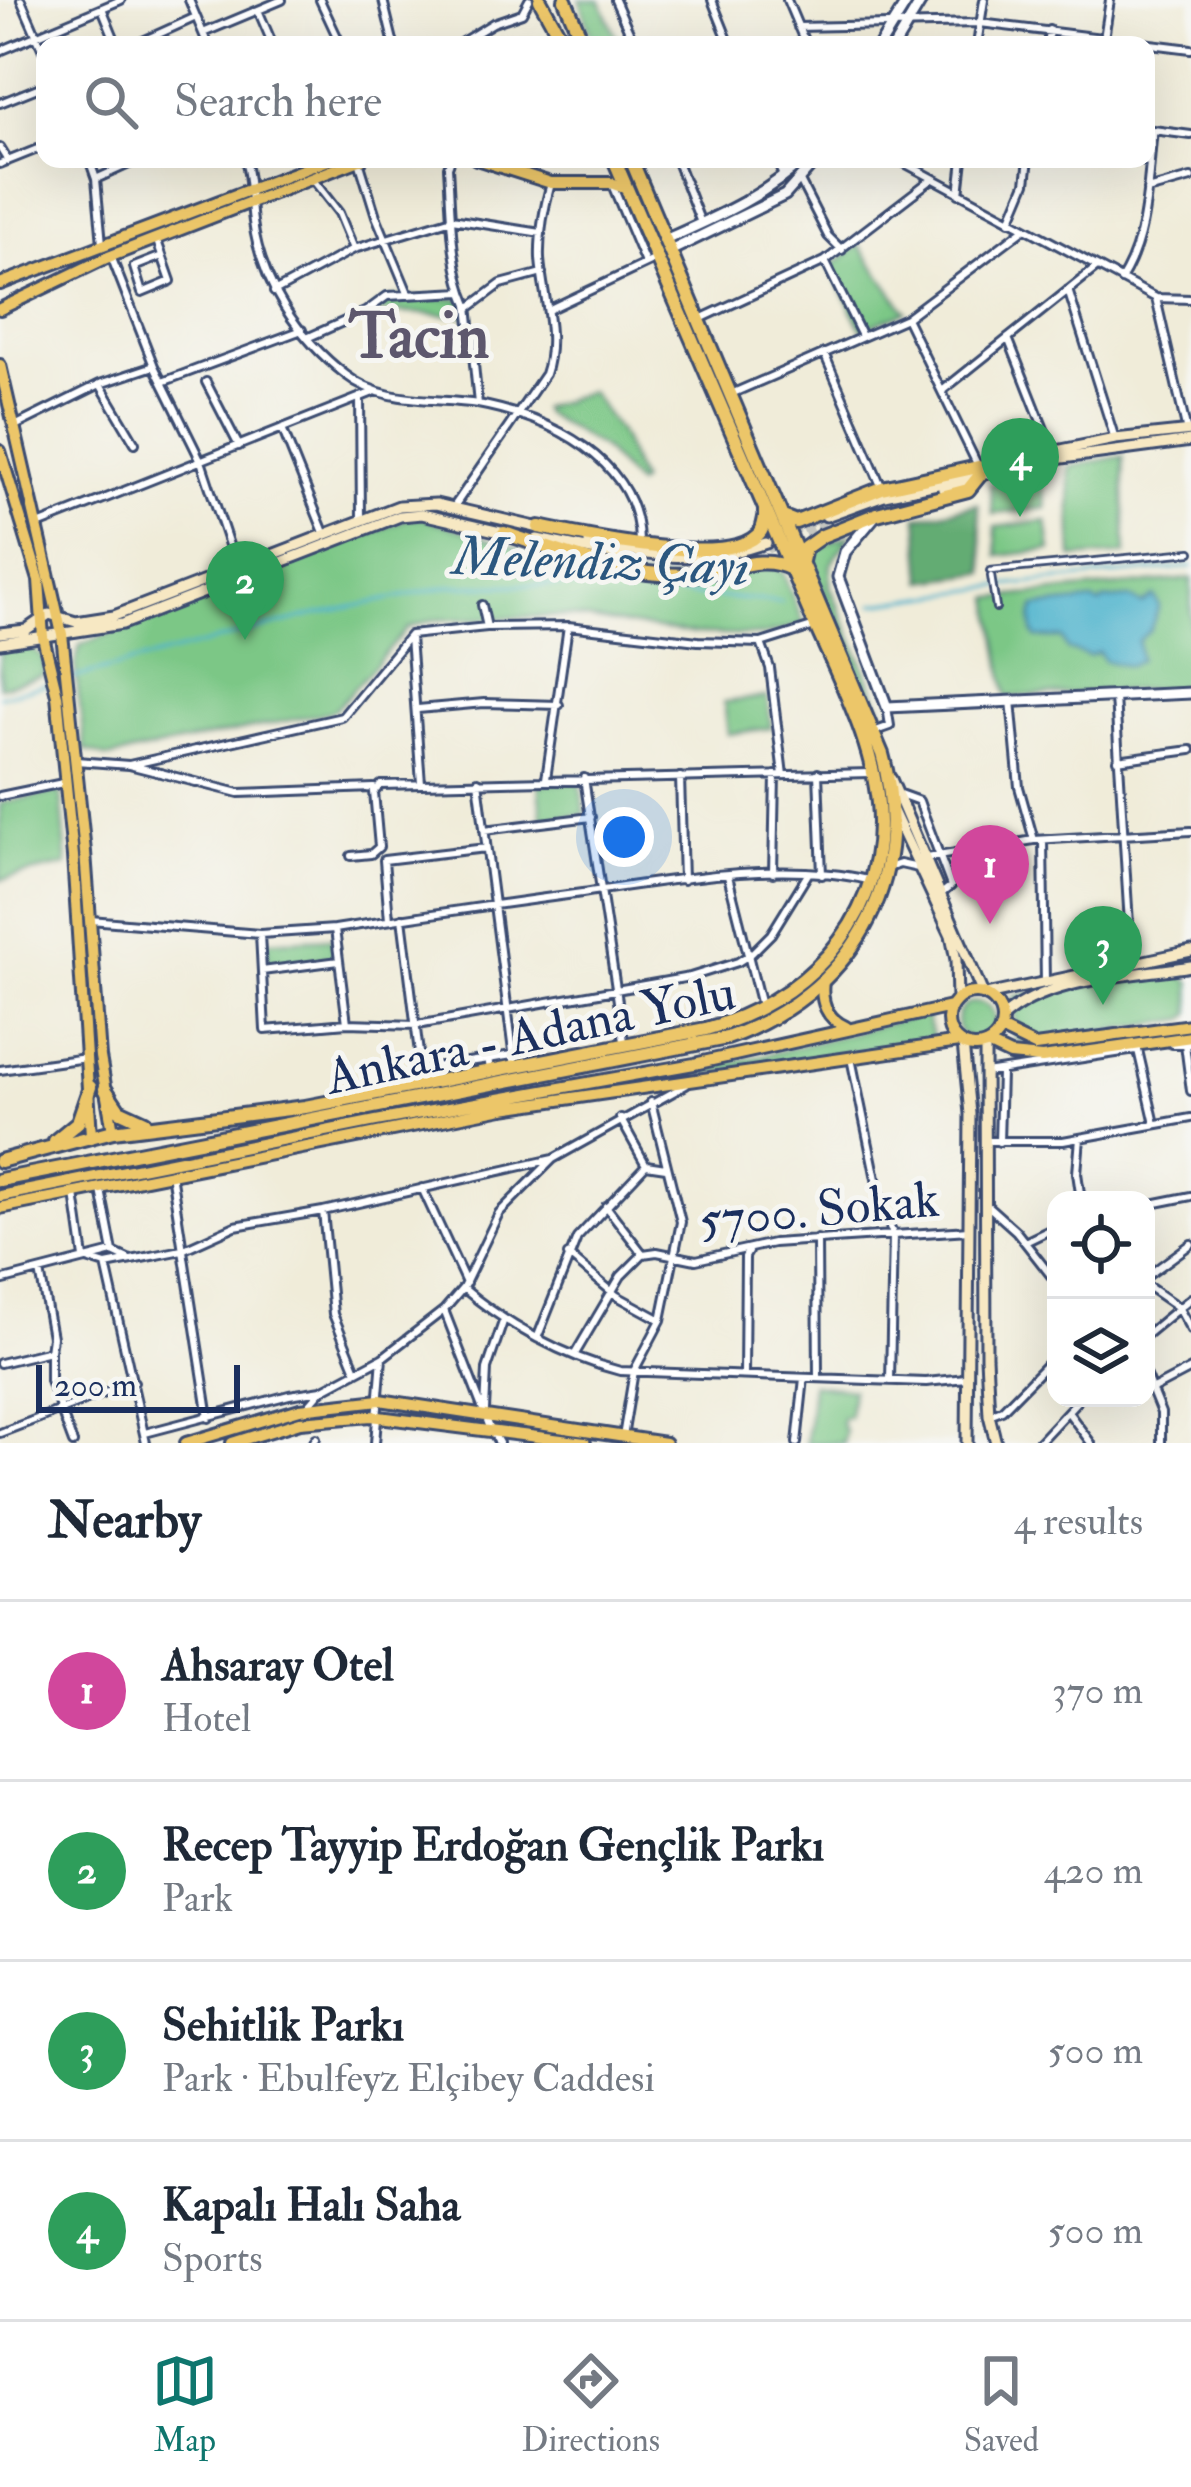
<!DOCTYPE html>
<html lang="en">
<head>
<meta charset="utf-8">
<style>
	body { margin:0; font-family:"IM FELL Double Pica",serif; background:#f2f2f3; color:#1f2937 }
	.controls { position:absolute; right:36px; bottom:36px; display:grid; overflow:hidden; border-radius:24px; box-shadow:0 12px 48px #0002 }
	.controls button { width:108px; height:108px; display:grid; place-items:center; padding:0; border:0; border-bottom:3px solid #e0e1e3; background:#fff; color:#1f2937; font:60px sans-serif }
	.scale { position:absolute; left:36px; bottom:30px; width:204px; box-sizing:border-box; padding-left:12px; border:6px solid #1b2f5e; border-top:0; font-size:33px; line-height:42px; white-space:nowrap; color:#1b2f5e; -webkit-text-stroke:9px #f6f6f2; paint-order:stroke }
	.you { position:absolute; left:624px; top:837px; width:42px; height:42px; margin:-30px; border:9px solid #fff; border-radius:50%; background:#1a73e8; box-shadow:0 0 0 18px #1a73e833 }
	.badge { display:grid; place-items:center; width:78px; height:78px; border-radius:50%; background:#0f766e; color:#fff; font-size:39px; font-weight:700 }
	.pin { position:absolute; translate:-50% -99px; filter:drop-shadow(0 3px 6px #0008) }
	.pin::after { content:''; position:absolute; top:63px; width:42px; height:36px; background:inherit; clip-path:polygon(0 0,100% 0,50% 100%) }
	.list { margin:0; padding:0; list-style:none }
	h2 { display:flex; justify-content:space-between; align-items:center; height:156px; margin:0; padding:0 48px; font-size:51px }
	h2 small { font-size:39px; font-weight:400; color:#747a83 }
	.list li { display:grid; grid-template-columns:78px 1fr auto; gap:36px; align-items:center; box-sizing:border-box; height:180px; padding:0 48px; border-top:3px solid #e0e1e3 }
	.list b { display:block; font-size:45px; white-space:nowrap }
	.list p { margin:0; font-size:39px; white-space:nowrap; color:#747a83 }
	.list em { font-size:39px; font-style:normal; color:#747a83 }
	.icon { flex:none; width:66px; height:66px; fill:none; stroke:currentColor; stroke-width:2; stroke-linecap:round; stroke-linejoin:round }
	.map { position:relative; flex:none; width:1191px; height:1443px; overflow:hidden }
	.search { position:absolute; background:#fff; box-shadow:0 12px 48px #0002; left:36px; right:36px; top:36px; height:132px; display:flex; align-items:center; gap:30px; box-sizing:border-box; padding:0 42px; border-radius:24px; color:#747a83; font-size:45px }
	.sheet { height:876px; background:#fff }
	nav { display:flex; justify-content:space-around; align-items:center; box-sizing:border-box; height:168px; border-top:3px solid #e0e1e3; background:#fff; font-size:33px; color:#747a83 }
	nav a { display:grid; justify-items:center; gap:6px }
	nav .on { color:#0f766e }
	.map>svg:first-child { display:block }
	.green { fill:#7bc786; stroke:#4b7b72; stroke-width:3 }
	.forest { fill:#64ac73; stroke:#406e68; stroke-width:3 }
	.water { fill:#4fb4cd; stroke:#357296; stroke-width:3 }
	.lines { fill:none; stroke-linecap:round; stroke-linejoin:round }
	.stream { stroke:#4fb4cd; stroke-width:3 }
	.secondary-tunnel { stroke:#c5c6c0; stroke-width:9; stroke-dasharray:9 4.5; stroke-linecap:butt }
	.pedestrian-casing { stroke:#3b4b70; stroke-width:10 }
	.minor-casing { stroke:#3b4b70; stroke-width:12 }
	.tertiary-casing { stroke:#3b4b70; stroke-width:15 }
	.secondary-casing { stroke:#3b4b70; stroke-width:15 }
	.primary-casing { stroke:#3b4b70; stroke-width:16 }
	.trunk-casing { stroke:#3b4b70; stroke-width:18 }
	.pedestrian { stroke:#fff; stroke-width:4.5 }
	.minor { stroke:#fff; stroke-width:6 }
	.tertiary { stroke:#fff; stroke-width:9 }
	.secondary { stroke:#f7e8c3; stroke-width:9 }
	.primary { stroke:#ecc669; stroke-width:10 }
	.trunk { stroke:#ecc669; stroke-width:12 }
	.labels { text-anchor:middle; stroke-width:10; stroke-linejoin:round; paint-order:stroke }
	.street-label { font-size:51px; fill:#1b2f5e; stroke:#f6f6f2 }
	.water-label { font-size:54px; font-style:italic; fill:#2b577f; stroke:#f6f6f2 }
	.district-label { font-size:63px; font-weight:bold; fill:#5d576d; stroke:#f6f6f2 }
</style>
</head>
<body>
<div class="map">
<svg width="1191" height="1443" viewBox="0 0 1191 1443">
	<rect width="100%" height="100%" fill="#f6f6f2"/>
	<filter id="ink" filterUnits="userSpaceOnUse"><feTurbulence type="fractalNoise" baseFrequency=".00833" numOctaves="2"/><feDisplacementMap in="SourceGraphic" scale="24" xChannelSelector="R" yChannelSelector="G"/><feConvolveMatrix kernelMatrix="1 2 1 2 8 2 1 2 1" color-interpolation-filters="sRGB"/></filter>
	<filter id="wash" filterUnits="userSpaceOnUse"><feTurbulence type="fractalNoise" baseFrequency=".004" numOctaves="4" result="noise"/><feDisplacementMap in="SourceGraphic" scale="48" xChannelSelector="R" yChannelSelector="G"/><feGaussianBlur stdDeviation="2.7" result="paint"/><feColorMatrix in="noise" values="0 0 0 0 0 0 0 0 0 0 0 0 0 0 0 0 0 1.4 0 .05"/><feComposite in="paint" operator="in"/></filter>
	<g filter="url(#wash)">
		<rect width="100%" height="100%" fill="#f0ecd9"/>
		<path class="green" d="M 580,0 L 600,0 L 620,45 L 594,45 Z
			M 859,245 L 906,311 L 862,329 L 830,267 Z
			M 395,297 L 462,299 L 464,316 L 375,311 L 376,306 Z
			M 590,391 L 620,434 L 640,482 L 636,485 L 602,448 L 543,413 L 541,408 Z
			M 1123,456 L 1126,554 L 1073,558 L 1069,467 Z
			M 1042,478 L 1046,508 L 993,514 L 990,484 Z
			M 409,518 L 424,518 C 513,546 607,585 702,580 C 727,579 750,568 775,567 L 783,573 L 804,624 L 762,636 L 693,634 L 564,616 L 432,620 L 408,628 L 334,711 L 108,758 L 85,750 L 75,666 L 80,645 Z
			M 1047,521 L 1051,550 L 998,556 L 995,527 Z
			M 850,535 L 831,564 L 830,586 L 886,719 L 878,722 L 812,566 C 812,545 834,541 850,535 Z
			M 1191,579 L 1191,687 L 1007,697 L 991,598 Z
			M 26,646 L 43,657 L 45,675 L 0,687 L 0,649 Z
			M 767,697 L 771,728 L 728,734 L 724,702 Z
			M 580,782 L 585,814 L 542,819 L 539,784 Z
			M 61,792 L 67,865 L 0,880 L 0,803 Z
			M 331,938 L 334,957 L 268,965 L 267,941 Z
			M 1159,968 L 1174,969 L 1191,982 L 1191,1014 L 1186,1019 L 1032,1042 L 1016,1041 L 1014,996 Z
			M957 1021a19 19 0 1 1 38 0a19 19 0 1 1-38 0Z
			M 926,1014 L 933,1040 L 635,1084 L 634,1079 L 761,1056 Z
			M 812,1384 L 852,1389 L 849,1417 L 843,1417 L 841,1424 L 845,1431 L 843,1443 L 806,1443 Z"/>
		<path class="forest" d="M 978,504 L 985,573 L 923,581 L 918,517 Z"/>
		<path class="water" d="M 1154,596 L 1159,606 L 1150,630 L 1138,641 L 1140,660 L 1129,666 L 1104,661 L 1099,652 L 1089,656 L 1067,649 L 1062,638 L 1036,638 C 1031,630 1030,616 1036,607 L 1093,601 L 1100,604 L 1104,600 L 1130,598 L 1142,604 Z"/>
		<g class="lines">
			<path class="stream" d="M 874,604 L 1002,586 L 1191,567
				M 70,679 L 314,615 L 451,586 L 558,585 L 782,602
				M 0,696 L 49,684"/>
		</g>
	</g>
	<g filter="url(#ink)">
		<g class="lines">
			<path class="secondary-tunnel" d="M 766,543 L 826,516
				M 767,549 L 829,522"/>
			<defs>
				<path id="pedestrian" d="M 990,571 L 1191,552
					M 991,576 L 996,608"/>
				<path id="minor" d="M 21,0 L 45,55
					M 189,0 L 208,45
					M 320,0 L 341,45
					M 383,0 L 394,45
					M 615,0 L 635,45
					M 712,0 L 730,45
					M 787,0 L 806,45
					M 102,8 L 117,45
					M 258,10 L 273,45
					M 798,27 L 980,23 L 1191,49
					M 203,33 L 282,0
					M 134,45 L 196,17
					M 457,45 L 493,23 L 522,13 L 529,0
					M 977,45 L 984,0
					M 1047,45 L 1049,30
					M 1103,45 L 1110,0
					M 0,51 L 121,0
					M 0,103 L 45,85
					M 0,148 L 8,161
					M 89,159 L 96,179 L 102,244
					M 245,159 C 251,181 250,200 253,222 C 261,283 298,338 346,375 C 384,405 434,397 478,404 C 549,417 638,460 639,542
					M 451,159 L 448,167 C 451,210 450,265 468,305 L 478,404
					M 676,159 L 701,223
					M 777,159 L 782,174
					M 897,159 L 1156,298 L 1191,299
					M 1126,159 L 1149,162
					M 359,161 L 376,216 L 408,293
					M 0,164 L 45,146
					M 635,168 L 647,159
					M 96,179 L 140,159
					M 800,181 L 828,236 L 842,250
					M 613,187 L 645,263
					M 1147,190 L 1191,178
					M 959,194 L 963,159
					M 1010,221 L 1026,183 L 1029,159
					M 156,238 L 171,281 L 142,293 L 134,267 L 162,256
					M 354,249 L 452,219 L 541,233
					M 111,256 L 154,366 L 201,461 L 237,569
					M 825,261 L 862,336
					M 1121,280 C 1149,235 1147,182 1153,130 L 1191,135
					M 1068,290 L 1115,439
					M 274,292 L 354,249 L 339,213 L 314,181
					M 1156,298 L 1187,432
					M 469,308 L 501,284 L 542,273
					M 548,310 L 656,259
					M 906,318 L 978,466
					M 700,319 L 825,261 L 932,179
					M 309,337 L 365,312 L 387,296 L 462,292
					M 1008,338 L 1053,452
					M 824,353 L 882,488
					M 165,381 L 302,330
					M 206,382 L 239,446
					M 100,384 L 135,443
					M 942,391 L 1096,268
					M 731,394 L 906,318 L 1024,229
					M 360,397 L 361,519
					M 15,426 L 100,384 L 154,366
					M 282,428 L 325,535
					M 453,508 L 545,374 C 558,336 543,298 540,259 C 539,232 544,208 551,183
					M 38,525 L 376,391
					M 482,605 L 487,627
					M 410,637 L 421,783
					M 761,643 L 770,668 L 783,775
					M 1115,697 L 1131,957
					M 1011,700 L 1019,787 L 1034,840
					M 418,709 L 484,703 L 559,705
					M 873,732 L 890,726 L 887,707
					M 1117,760 L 1191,750
					M 76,761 L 129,765 L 239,793 L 374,788
					M 129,765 L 342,717 L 410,635 L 487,627 L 568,626 L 698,641 L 761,643 L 815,626
					M 818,773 L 822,875
					M 680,777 L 683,880
					M 584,778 L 624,1041
					M 546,779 L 568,626
					M 478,781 L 515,1067
					M 897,793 L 919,801 L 924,815
					M 0,796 L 63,783
					M 925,817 L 951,886 L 941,894
					M 484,830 L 591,817
					M 1043,840 L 1045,983
					M 351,856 L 371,854 L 379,847 L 374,792 L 381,785 L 870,773
					M 926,858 L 1034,840 L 1191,831
					M 888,868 L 900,864 L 918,868
					M 773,873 L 775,775
					M 728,876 L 761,1006
					M 402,918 L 421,1069 L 488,1059 L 490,1068
					M 90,920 L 260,934 L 335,929
					M 389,920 L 384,860 L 486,848
					M 260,934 L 265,1030 L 347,1023 L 417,1025 L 690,977 L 738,962 L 752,953 L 771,934 L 808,874
					M 262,971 L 339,961
					M 347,1023 L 335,929 C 417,916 500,904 582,893 C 671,880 781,860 868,880
					M 1172,1044 L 1191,1044
					M 1185,1044 L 1191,1091
					M 1138,1050 L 1155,1124
					M 851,1058 L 882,1208 L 893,1234 L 890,1381
					M 488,1059 L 512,1055
					M 0,1070 L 86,1058
					M 985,1073 L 1136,1050
					M 620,1118 L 646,1165 L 666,1168
					M 1080,1138 L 1077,1173 L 1081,1200
					M 987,1141 L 1063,1141 L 1191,1118
					M 999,1142 L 1001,1073
					M 171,1173 L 209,1418
					M 422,1188 L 466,1283
					M 101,1190 L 113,1252
					M 75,1194 L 84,1258 L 106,1265 L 182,1250 L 235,1226 L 323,1211 L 553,1159
					M 1146,1205 L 1191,1196
					M 606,1206 L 643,1254
					M 988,1206 L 1016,1231 L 1056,1282
					M 323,1211 L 333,1314 L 356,1370
					M 817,1239 L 818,1378
					M 1025,1242 L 1056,1227
					M 568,1255 L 617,1296 L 661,1320
					M 106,1265 L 146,1443
					M 1146,1277 L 1191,1244
					M 0,1281 L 113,1252 L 128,1259
					M 1146,1285 L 1178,1307 L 1191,1330
					M 463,1288 C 506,1325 565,1357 620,1371 L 926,1382 L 966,1378
					M 444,1310 L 490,1428 L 499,1443
					M 1146,1335 L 1191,1298
					M 538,1336 L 577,1238 L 646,1165
					M 50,1351 L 50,1381 L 73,1443
					M 575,1354 L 621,1276 L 643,1254 L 657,1252 L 696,1260 L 773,1243 L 969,1230
					M 0,1363 L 50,1351 L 52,1337 L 40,1271
					M 744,1375 L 745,1257 L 748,1252
					M 1146,1376 L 1161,1413 L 1161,1443
					M 1153,1389 L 1191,1369
					M 308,1406 L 322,1390 L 382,1358 L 444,1310 L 463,1288 L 499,1213 L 553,1159 L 686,1085
					M 485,1410 L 487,1369 L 503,1322
					M 1068,1412 L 1091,1443
					M 989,1415 L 1002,1410 L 1056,1355
					M 0,1433 L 134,1382
					M 145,1433 L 289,1395 L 322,1390
					M 623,1437 L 634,1371 L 661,1320 L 681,1222 L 651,1102
					M 313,1443 L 316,1438
					M 375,1443 L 382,1358
					M 797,1443 L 804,1378
					M 1038,1443 L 1080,1398"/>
				<path id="tertiary" d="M 880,45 L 908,0
					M 895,45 L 922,0
					M 665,240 C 716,217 762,198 804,159
					M 670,251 L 785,195 L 817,159
					M 875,516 L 845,552 L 838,577 L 887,707 L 1191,693"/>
				<path id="secondary" d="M 943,489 L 980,475 L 1055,459 L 1191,441
					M 826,516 L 884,495 L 952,481 L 978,467 L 1115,439 L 1191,431
					M 537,539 L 621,556
					M 589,543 C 651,557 704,565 766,543
					M 0,633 L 26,630 L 49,614 L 76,622 L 114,616 L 399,506 L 436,504 L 544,529
					M 0,643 L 122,624 L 400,516 L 422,514 L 509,534
					M 891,779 L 983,994
					M 892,809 L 951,935 L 956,960 L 957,1000
					M 986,995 L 1191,951
					M 1002,1018 C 1047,977 1131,976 1191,966
					M 963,1044 L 970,1114 L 967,1443
					M 985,1045 L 986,1357 L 989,1415 L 996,1443"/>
				<path id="primary" d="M 476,159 L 551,183 L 611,183 L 627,189
					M 0,284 L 331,159
					M 0,309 L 106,258 L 362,159
					M 0,365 L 62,634 L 85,852 L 100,1057 L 113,1131
					M 0,451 L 39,580 L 43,637 L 57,695 L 73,856 L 91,1135
					M 823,981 C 820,1002 827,1019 846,1027
					M948 1020a27 27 0 1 1 54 0a27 27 0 1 1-54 0Z
					M 1000,1029 L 1035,1046 L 1191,1025
					M 987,1044 L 1010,1055 L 1042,1058 L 1191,1037
					M 0,1196 L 376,1121 L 694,1064 L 951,1007
					M 0,1208 L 503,1108 L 959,1042
					M 186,1443 L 300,1409 L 380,1400 L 665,1443
					M 232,1443 L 300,1422 L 371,1416 L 585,1443"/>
				<path id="trunk" d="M 540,0 L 565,45
					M 565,0 L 584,45
					M 783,517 L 796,522 L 882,488 L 978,467
					M 539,527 C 579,535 735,571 761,531 C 764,526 765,517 766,512
					M 504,533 C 567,554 630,580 699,574 C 731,571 761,553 791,569
					M 802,561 L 805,548 L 822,536 L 877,514 L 968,490 L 980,475
					M 105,1089 L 119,1110 L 145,1122
					M 55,1141 L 78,1122 L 90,1087
					M 0,1161 L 113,1131 L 305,1107 L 706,1029 C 801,1003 879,927 879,823 C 879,747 834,670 805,601 C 742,453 677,307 614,159
					M 0,1180 L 727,1038 C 850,995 918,882 882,754 L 631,159"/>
			</defs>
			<use href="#pedestrian" class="pedestrian-casing"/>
			<use href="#minor" class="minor-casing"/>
			<use href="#tertiary" class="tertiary-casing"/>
			<use href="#secondary" class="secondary-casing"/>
			<use href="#primary" class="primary-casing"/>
			<use href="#trunk" class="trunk-casing"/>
			<use href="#pedestrian" class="pedestrian"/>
			<use href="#minor" class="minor"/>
			<use href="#tertiary" class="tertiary"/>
			<use href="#secondary" class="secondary"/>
			<use href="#primary" class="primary"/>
			<use href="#trunk" class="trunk"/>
		</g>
	</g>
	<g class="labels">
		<g class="street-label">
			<text transform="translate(530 1033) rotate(-12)" y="18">Ankara - Adana Yolu</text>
			<text transform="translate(819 1208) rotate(-5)" y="18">5700. Sokak</text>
		</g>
		<g class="water-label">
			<text transform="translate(601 560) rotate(2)" y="19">Melendiz Çayı</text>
		</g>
		<g class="district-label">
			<text x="419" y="357">Tacin</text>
		</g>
	</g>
</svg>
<div class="controls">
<button><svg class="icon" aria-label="locate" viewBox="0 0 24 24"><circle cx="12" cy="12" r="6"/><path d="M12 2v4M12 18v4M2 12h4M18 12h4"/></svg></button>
<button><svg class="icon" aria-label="layers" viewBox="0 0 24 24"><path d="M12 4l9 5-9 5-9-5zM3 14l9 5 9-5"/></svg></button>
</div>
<div class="scale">200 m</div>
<div class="you"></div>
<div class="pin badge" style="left:990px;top:924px;background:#d1479c">1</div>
<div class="pin badge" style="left:245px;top:640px;background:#2e9e5b">2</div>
<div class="pin badge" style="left:1103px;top:1005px;background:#2e9e5b">3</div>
<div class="pin badge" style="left:1020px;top:517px;background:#2e9e5b">4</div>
<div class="search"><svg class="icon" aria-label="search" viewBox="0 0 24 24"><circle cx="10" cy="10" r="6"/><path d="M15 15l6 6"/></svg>Search here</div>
</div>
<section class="sheet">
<h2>Nearby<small>4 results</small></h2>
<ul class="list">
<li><span class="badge" style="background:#d1479c">1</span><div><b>Ahsaray Otel</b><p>Hotel</p></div><em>370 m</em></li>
<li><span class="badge" style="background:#2e9e5b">2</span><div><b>Recep Tayyip Erdoğan Gençlik Parkı</b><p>Park</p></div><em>420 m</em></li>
<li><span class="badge" style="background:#2e9e5b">3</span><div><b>Sehitlik Parkı</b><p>Park · Ebulfeyz Elçibey Caddesi</p></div><em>500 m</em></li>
<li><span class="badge" style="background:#2e9e5b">4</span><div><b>Kapalı Halı Saha</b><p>Sports</p></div><em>500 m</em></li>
</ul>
</section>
<nav>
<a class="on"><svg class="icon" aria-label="map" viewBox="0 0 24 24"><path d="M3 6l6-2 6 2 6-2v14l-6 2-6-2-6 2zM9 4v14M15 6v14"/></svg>Map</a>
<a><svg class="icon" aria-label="directions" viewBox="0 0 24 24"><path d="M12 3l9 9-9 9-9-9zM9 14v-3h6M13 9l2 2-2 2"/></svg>Directions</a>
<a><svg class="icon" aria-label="saved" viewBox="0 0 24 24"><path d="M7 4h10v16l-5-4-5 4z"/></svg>Saved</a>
</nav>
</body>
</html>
